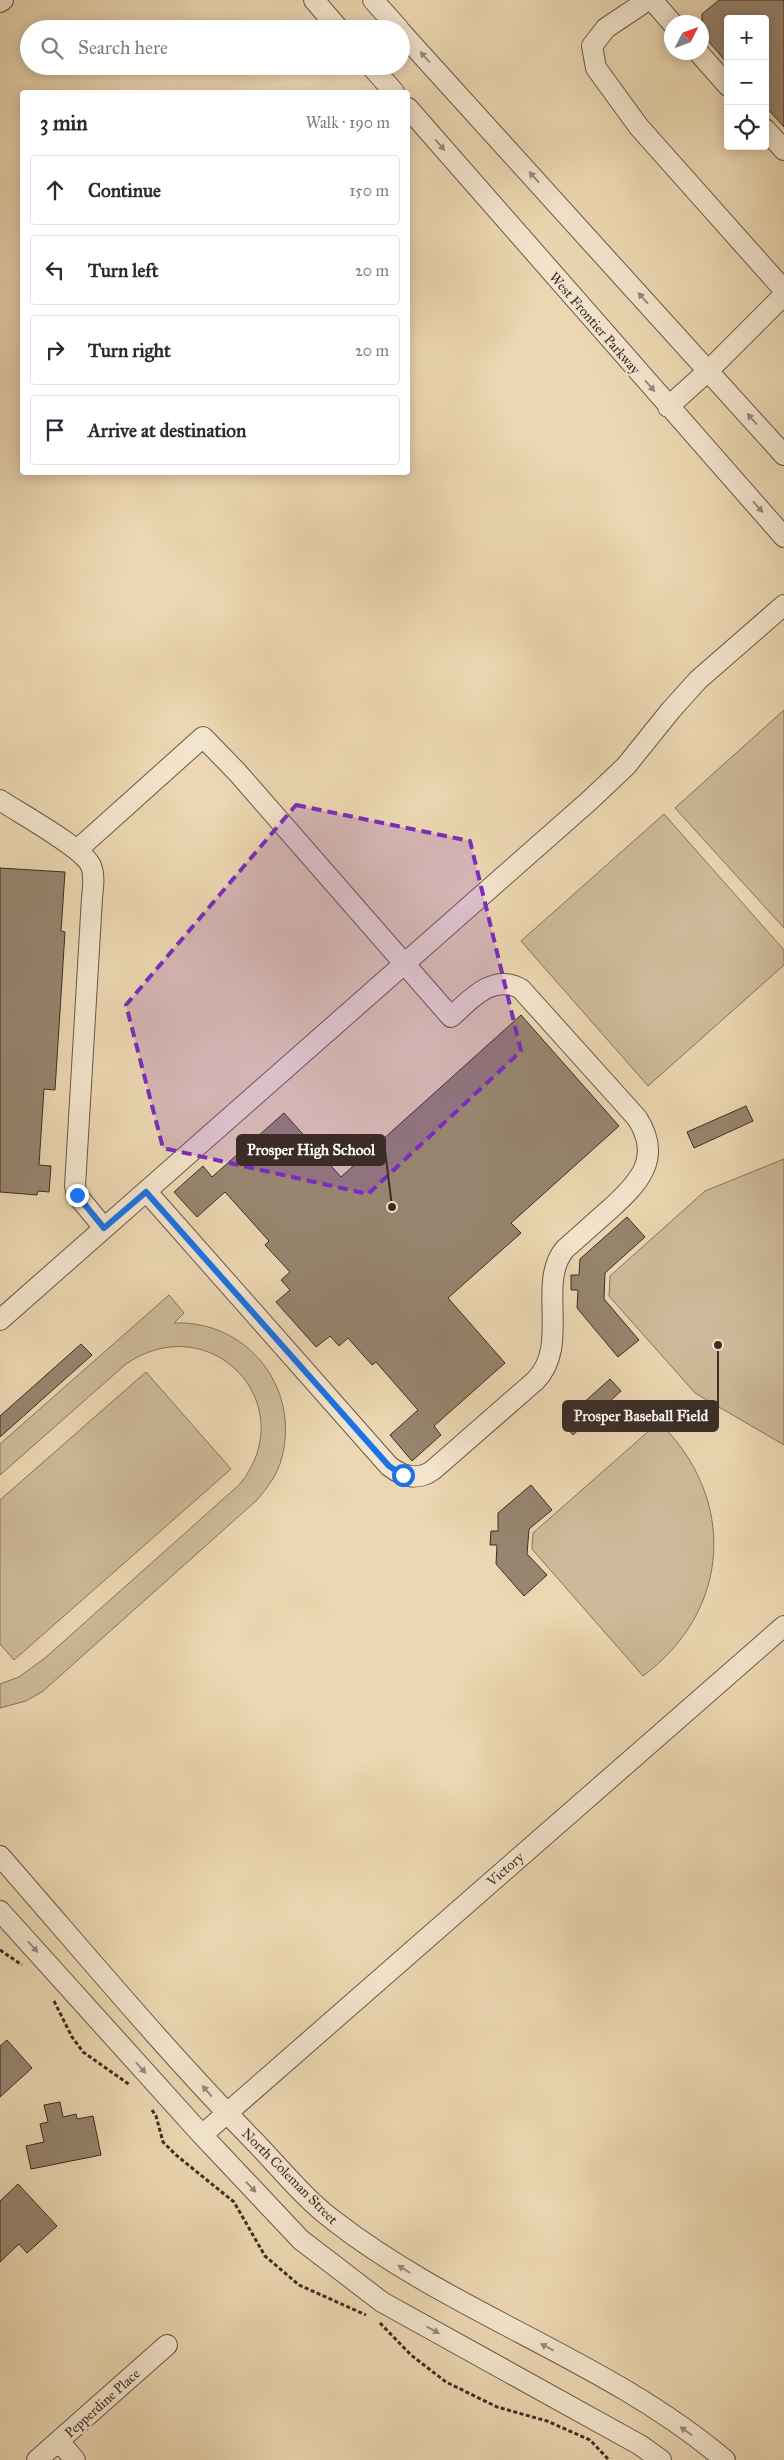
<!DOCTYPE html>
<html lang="en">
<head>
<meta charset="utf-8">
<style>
	body { margin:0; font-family:"IM FELL Great Primer",serif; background:#f7f7f7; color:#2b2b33 }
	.controls { position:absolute; right:15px; top:15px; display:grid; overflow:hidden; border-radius:5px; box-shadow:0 2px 12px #0003 }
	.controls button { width:45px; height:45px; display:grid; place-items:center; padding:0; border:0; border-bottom:1px solid #e1e1e2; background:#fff; color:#2b2b33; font:25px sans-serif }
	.compass { position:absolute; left:664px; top:15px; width:45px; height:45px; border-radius:50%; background:#fff; box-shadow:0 2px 12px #0003; rotate:48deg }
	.stop { position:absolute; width:15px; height:15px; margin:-11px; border:4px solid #1a73e8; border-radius:50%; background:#fff }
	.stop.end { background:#1a73e8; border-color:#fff; box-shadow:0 1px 5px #0008 }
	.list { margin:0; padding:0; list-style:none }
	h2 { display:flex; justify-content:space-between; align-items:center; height:65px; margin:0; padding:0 20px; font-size:21px }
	h2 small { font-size:16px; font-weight:400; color:#7c7c81 }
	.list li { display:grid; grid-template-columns:32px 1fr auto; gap:15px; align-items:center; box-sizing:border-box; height:70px; margin:0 10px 10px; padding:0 10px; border:1px solid #e1e1e2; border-radius:5px }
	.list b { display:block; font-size:19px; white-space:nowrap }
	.list em { font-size:16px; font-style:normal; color:#7c7c81 }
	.icon { flex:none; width:28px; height:28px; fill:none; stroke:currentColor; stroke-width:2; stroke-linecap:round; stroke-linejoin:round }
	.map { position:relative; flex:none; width:784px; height:2460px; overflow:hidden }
	.search { position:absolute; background:#fff; box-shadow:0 2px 12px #0003; left:20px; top:20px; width:390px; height:55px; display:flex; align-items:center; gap:12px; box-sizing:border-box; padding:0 18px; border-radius:28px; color:#7c7c81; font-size:19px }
	.panel { position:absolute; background:#fff; box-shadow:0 2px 12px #0003; left:20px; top:90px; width:390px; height:385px; border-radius:5px }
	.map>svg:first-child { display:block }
	.green { fill:#ceba9a; stroke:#847460 }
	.building { fill:#97856f; stroke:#3b2d26 }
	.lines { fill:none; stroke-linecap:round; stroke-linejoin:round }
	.minor-casing { stroke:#675849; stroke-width:22 }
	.path { stroke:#3b2d26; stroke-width:3; stroke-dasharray:4 2.5; stroke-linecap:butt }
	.minor { stroke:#f3e5cd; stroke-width:20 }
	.oneway { fill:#97897a }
	.route { stroke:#1a73e8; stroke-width:6 }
	.marked { fill:#7b2cbf; fill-opacity:0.2; stroke:#7b2cbf; stroke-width:4; stroke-dasharray:10 6; stroke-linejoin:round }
	.labels { text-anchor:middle; stroke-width:4; stroke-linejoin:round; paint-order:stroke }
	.street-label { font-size:14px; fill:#3b2d26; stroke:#f3e5cd }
	.leader { fill:none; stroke:#3b2d26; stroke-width:2 }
	.callout-dot { fill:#3b2d26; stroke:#f3e5cd; stroke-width:2 }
	.callout { fill:#3b2d26; stroke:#3b2d26; stroke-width:2 }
	.callout-label { font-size:15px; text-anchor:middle; font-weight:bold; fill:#fff }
</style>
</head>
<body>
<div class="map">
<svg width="784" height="2460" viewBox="0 0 784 2460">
	<rect width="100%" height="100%" fill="#ecd7b2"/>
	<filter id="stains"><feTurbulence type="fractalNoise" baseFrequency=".004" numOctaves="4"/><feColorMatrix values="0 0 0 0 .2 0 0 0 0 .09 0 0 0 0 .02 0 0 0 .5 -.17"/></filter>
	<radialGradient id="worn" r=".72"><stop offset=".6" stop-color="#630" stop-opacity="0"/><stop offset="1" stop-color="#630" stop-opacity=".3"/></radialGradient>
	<path class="green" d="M 784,710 L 784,928 L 675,808 Z
		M 664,814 L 784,950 L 784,965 L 648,1086 L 521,941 Z
		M 784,1159 L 784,1445 L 695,1393 L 609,1296 L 610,1276 L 705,1191 Z
		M 169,1295 L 184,1313 L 174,1323 C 246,1320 300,1386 282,1457 C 278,1474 268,1487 257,1500 L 42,1692 L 26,1701 L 0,1708 L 0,1684 L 19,1677 L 45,1658 L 240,1484 C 304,1404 210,1306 126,1364 L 0,1475 L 0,1444 Z
		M 146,1372 L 231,1469 L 14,1660 L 0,1644 L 0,1500 Z
		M 659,1422 C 737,1498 732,1610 643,1676 L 532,1549 L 533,1533 Z"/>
	<path class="building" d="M 719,0 L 784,0 L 784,127 L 765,106 L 765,19 L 728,19 L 728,64 L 702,34 L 702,14 Z
		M 0,868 L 65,872 L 61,931 L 65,932 L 55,1090 L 44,1089 L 39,1165 L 51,1166 L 49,1192 L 38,1191 L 37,1195 L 0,1192 Z
		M 521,1015 L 619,1126 L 511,1223 L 521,1233 L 448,1298 L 505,1363 L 434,1426 L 441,1435 L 412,1461 L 390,1435 L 418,1410 L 376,1362 L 372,1365 L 348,1338 L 339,1346 L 330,1336 L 316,1347 L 276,1302 L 290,1290 L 281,1280 L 290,1272 L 265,1245 L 269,1241 L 225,1192 L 197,1217 L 174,1192 L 203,1166 L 212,1177 L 284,1113 L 341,1177 Z
		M 746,1106 L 753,1121 L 694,1148 L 687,1132 Z
		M 627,1217 L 645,1237 L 605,1273 L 604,1299 L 639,1340 L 618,1357 L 577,1308 L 578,1290 L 571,1290 L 571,1275 L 579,1275 L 580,1259 Z
		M 81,1344 L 92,1355 L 0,1437 L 0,1416 Z
		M 610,1379 L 621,1391 L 573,1435 L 562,1422 Z
		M 531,1485 L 552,1510 L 529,1529 L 527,1554 L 547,1575 L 524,1596 L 496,1564 L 497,1545 L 490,1545 L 491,1531 L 498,1531 L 498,1513 Z
		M 7,2040 L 32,2068 L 0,2097 L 0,2046 Z
		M 60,2102 L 63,2117 L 76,2114 L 77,2119 L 93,2116 L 101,2155 L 31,2169 L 26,2146 L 44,2142 L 40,2124 L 48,2122 L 44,2105 Z
		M 18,2184 L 57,2226 L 27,2253 L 19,2244 L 0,2262 L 0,2201 Z"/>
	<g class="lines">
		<defs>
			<path id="minor" d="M 314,0 L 339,29
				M 373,0 L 399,29
				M 648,0 L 606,28 L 592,46 L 596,68 L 639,127 L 784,290
				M 652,0 L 672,23
				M 0,2 L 3,0
				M 401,32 L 784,455
				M 698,52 L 728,86
				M 371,66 L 394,92
				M 408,108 L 784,537
				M 765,129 L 784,150
				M 668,407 L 709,370 L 784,295
				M 0,800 C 19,813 84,848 91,866 C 95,876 93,888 92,898 L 75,1186 L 77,1195 L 104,1228
				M 77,850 L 203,737 L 237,772 L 451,1017 C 471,999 493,973 521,989 L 637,1118 C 663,1158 639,1183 609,1210 C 594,1223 580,1236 565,1249 C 536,1283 571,1346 535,1381 L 433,1470 C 418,1481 403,1477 389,1466 L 147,1192
				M 0,1320 L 589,801 L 626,766 L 671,710 L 698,680 L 784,605
				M 0,1856 C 84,1952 166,2051 255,2142 C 279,2167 306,2200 333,2220 C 455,2315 607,2360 725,2460
				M 0,1911 L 202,2135 L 301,2240 L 382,2302 L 640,2445 L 661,2460
				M 202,2135 L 784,1626
				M 59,2441 L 75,2460
				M 37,2460 L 167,2345"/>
		</defs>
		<use href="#minor" class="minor-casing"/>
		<path class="path" d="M 0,1950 L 22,1965
			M 54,2001 L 72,2037 L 83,2052 L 130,2085
			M 152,2110 L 156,2116 L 163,2142 L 176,2155 L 234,2202 L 265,2256 L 299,2285 L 366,2315
			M 380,2323 L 411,2355 L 446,2382 L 497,2407 L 547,2421 L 590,2440 L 609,2460"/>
		<use href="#minor" class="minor"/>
	</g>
	<defs><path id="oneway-solid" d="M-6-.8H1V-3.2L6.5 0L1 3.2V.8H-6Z" transform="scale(1.25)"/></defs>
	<g class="oneway">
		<use href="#oneway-solid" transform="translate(425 57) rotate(-132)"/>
		<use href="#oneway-solid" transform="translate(440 145) rotate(49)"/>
		<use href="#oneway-solid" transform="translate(534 177) rotate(-132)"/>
		<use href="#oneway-solid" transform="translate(643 298) rotate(-132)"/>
		<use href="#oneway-solid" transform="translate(650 386) rotate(49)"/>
		<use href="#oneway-solid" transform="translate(752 419) rotate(-131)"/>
		<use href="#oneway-solid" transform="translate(758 507) rotate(48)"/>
		<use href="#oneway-solid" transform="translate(33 1947) rotate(48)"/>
		<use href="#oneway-solid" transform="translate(141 2068) rotate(48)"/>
		<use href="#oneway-solid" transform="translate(207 2091) rotate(-131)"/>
		<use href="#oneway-solid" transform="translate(251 2187) rotate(46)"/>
		<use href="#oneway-solid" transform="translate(404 2269) rotate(-148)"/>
		<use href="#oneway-solid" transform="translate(433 2330) rotate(29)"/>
		<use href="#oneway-solid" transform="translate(547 2347) rotate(-152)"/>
		<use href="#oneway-solid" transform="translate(686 2431) rotate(-145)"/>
	</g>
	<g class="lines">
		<path class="route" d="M 77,1195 L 104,1228 L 146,1192 L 389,1466 L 403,1475"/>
	</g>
	<path class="marked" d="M 296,805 L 470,841 L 521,1051 L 368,1194 L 163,1148 L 126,1005 Z"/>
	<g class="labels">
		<g class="street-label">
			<text transform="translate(595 323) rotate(49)" y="5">West Frontier Parkway</text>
			<text transform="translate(505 1869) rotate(-41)" y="5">Victory</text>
			<text transform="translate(290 2176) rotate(45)" y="5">North Coleman Street</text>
			<text transform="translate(102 2403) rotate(-42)" y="5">Pepperdine Place</text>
		</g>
	</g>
	<path class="leader" d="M392 1207L385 1150M718 1345L718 1416"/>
	<g class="callout-dot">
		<circle cx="392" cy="1207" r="5"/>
		<circle cx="718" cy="1345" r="5"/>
	</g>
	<g class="callout">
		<rect x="237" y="1135" width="148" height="30" rx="5"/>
		<rect x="563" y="1401" width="155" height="30" rx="5"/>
	</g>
	<g class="callout-label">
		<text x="311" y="1155">Prosper High School</text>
		<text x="641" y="1421">Prosper Baseball Field</text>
	</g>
	<rect width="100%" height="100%" filter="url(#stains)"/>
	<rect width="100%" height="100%" fill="url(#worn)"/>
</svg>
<div class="controls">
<button>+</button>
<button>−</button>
<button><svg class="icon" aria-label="locate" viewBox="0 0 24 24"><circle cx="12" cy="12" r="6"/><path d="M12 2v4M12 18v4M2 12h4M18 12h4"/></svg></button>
</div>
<svg class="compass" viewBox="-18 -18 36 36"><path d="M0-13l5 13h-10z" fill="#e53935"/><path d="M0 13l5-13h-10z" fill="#7c7c81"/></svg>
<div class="stop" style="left:403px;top:1475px"></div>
<div class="stop end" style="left:77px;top:1195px"></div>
<div class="search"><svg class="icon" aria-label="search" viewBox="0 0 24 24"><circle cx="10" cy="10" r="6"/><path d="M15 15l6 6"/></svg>Search here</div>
<section class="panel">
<h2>3 min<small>Walk · 190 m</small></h2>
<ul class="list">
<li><svg class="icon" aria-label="ahead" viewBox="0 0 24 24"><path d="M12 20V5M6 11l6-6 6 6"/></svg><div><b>Continue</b></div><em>150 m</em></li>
<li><svg class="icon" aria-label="left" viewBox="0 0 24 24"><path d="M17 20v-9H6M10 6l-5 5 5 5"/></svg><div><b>Turn left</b></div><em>20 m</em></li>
<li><svg class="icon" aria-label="right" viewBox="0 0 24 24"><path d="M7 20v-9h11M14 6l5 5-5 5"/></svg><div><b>Turn right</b></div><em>20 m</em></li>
<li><svg class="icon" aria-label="arrive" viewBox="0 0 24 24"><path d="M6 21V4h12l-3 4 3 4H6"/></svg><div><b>Arrive at destination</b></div></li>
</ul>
</section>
</div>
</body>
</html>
